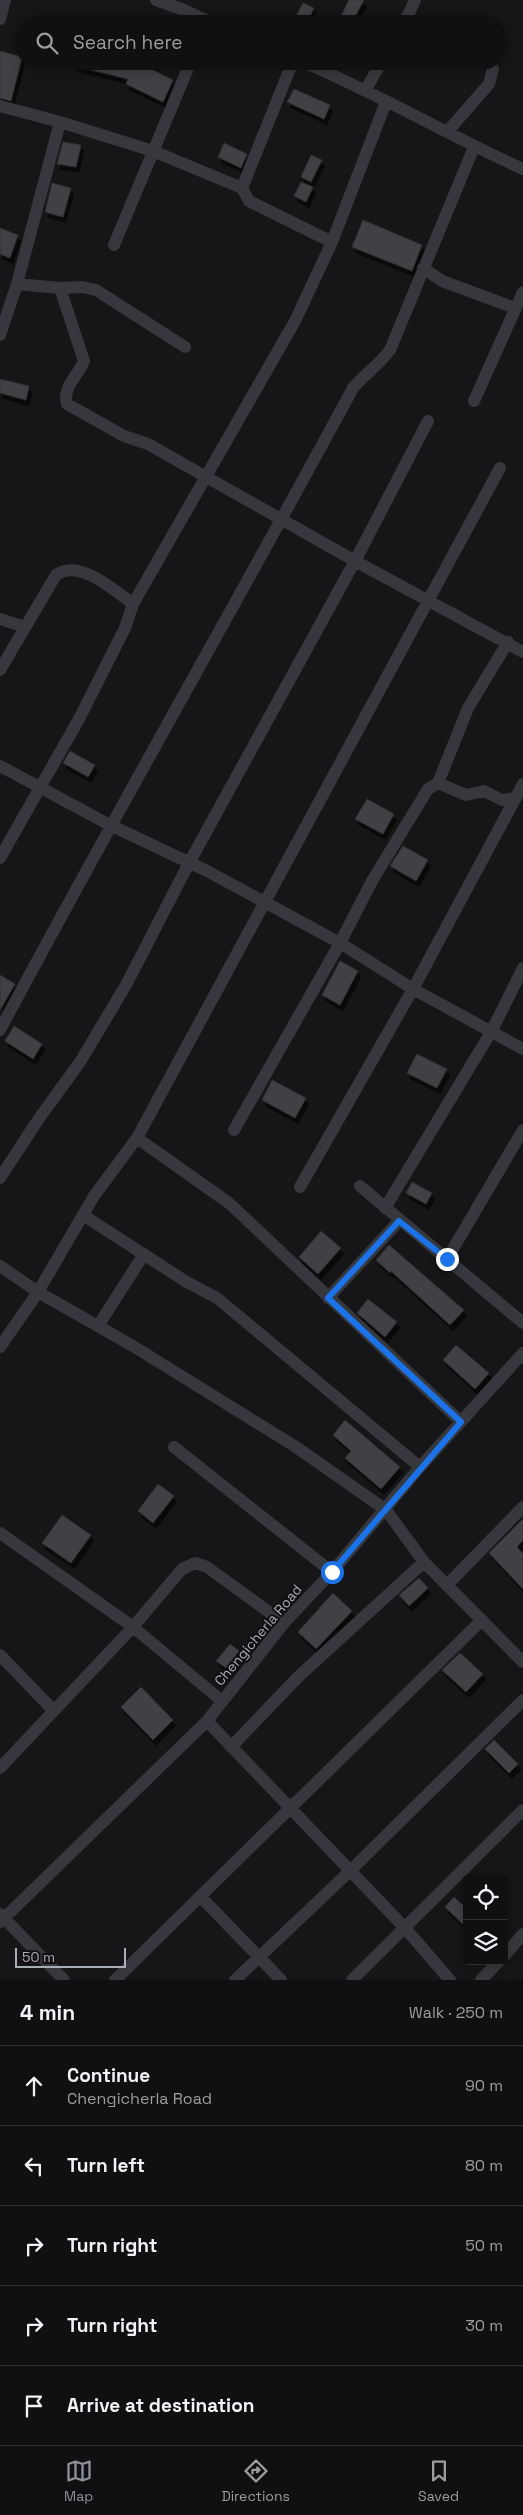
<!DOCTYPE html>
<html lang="en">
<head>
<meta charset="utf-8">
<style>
	body { margin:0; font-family:"Space Grotesk",sans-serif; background:#19191b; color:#f1f3f6 }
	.controls { position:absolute; right:15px; bottom:15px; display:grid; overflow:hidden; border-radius:5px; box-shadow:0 2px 12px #0003 }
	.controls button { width:45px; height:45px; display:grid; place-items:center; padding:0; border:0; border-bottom:1px solid #303032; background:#101012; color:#f1f3f6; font:25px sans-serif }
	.scale { position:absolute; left:15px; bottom:12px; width:111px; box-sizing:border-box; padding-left:5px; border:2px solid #a8adb8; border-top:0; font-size:14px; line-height:18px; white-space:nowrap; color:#a8adb8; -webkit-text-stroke:4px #111113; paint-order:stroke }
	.stop { position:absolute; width:15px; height:15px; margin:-11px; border:4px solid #1a73e8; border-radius:50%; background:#fff }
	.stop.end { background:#1a73e8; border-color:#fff; box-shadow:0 1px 5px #0008 }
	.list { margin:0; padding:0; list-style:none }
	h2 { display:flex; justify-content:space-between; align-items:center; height:65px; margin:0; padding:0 20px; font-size:21px }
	h2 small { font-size:16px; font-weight:400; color:#9c9d9f }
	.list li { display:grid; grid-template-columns:32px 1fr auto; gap:15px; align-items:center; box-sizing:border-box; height:80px; padding:0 20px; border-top:1px solid #303032 }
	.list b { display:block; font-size:19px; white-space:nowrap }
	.list p { margin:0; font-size:16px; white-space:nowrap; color:#9c9d9f }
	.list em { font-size:16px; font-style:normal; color:#9c9d9f }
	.icon { flex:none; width:28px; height:28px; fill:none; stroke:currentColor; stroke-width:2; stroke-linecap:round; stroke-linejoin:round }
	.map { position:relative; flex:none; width:523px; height:1980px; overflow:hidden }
	.search { position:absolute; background:#101012; box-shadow:0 2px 12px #0003; left:15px; right:15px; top:15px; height:55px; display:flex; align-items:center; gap:12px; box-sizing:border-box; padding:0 18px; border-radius:28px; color:#9c9d9f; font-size:19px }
	.sheet { height:465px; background:#101012 }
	nav { display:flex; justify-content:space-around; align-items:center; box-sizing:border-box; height:70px; border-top:1px solid #303032; background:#101012; font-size:14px; color:#9c9d9f }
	nav a { display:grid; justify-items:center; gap:2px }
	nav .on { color:#8c9099 }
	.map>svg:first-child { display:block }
	.building { fill:#404145; stroke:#303034; filter:url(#shadow) }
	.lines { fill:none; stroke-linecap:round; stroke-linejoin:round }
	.street { stroke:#37383d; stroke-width:12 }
	.route { stroke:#1a73e8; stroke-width:6 }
	.labels { text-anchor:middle; stroke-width:4; stroke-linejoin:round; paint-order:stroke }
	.street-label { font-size:14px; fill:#a8adb8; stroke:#111113 }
</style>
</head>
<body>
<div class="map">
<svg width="523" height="1980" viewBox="0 0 523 1980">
	<defs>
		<filter id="shadow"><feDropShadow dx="3" dy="5.5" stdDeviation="0" flood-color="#0009"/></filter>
	</defs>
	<rect width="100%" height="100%" fill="#161618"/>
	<path class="building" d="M 349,0 L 364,0 L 351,24 L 337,24 Z
		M 303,3 L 314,8 L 306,24 L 292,24 Z
		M 0,51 L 22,57 L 11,101 L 0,98 Z
		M 76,61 L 157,61 L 153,70 L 173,80 L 163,102 L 126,84 L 128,79 L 75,66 Z
		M 294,89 L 330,105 L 324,119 L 287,102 Z
		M 63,142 L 81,145 L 76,167 L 57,164 Z
		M 224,143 L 247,154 L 241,168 L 218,157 Z
		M 311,155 L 322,160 L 311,182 L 301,177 Z
		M 301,182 L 313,187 L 306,202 L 294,196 Z
		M 52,183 L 71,188 L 63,217 L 45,212 Z
		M 363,220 L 422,245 L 412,271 L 352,247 Z
		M 0,228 L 18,235 L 10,258 L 0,254 Z
		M 0,379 L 29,386 L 26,400 L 0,393 Z
		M 70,751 L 95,765 L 88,777 L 63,763 Z
		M 367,799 L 394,814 L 383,834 L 355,819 Z
		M 403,846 L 428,860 L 416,881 L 390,866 Z
		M 340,961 L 358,971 L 340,1005 L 322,995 Z
		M 0,975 L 15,984 L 0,1010 Z
		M 14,1026 L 42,1044 L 33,1059 L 5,1041 Z
		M 417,1054 L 447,1069 L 437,1088 L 407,1073 Z
		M 272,1080 L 306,1098 L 295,1118 L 262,1100 Z
		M 412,1182 L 432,1193 L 426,1204 L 406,1193 Z
		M 321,1231 L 341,1248 L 318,1274 L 299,1257 Z
		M 389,1245 L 464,1310 L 450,1325 L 391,1271 L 390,1273 L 376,1260 Z
		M 368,1299 L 397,1322 L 385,1337 L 357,1313 Z
		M 456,1345 L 489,1373 L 475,1389 L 443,1360 Z
		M 345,1420 L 400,1467 L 381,1489 L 345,1458 L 351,1451 L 333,1435 Z
		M 158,1484 L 174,1496 L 153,1523 L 138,1511 Z
		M 62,1515 L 91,1535 L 71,1563 L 42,1543 Z
		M 523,1519 L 523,1540 L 517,1547 L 523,1554 L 523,1589 L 489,1553 Z
		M 419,1578 L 428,1588 L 409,1606 L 399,1595 Z
		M 333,1593 L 352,1611 L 316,1649 L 298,1632 Z
		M 230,1644 L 239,1651 L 226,1668 L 216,1661 Z
		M 460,1653 L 483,1674 L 466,1692 L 442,1670 Z
		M 141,1687 L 173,1720 L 153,1740 L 121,1707 Z
		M 494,1740 L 518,1764 L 509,1773 L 485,1749 Z
		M 454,1897 L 467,1909 L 467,1928 L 445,1907 Z"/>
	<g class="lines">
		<path class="street" d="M 156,0 L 184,10 L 214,24
			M 0,19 L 5,0
			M 404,24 L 415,0
			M 293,61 L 242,188 L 249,201 L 332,242
			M 301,61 C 377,93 448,135 523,169
			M 366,89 L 382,61
			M 0,106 L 60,122 L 17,284 L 0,335
			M 60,122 L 153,151 L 242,188
			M 447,132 L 489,84 L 493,69 L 487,61
			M 114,245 L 191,61
			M 423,268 L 442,281 L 515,308
			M 17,284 L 60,288 L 84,361 C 78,376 62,387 67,404 L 124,436 L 148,444 L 355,561 L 523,652
			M 60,288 L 82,287 L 96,290 L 185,347
			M 474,401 L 523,292
			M 133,604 L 295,321 L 332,242 L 386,102
			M 0,619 L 25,627
			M 0,670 L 56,575 C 78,558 114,590 133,604 L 125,628 L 79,719 L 0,858
			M 0,766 L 110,825 L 207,871 L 340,943 L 413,989 L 523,1049
			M 438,783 L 468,708 L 508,642
			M 0,1030 C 115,814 237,603 353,388 C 365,374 379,365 390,350 L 474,147
			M 234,1130 L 340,943 L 372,881 L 428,789 L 438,783 L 466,795 L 484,791 L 502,800 L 515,798
			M 137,1138 L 229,1203 L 461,1422
			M 0,1178 L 40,1117 L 80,1062 L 126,985 L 189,863 L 355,561 L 428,421
			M 360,1186 L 523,1323
			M 300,1187 L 413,989 L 523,784
			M 385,1208 L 491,1032 L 523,968
			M 83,1215 L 185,1281 L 217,1298 L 420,1467
			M 447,1259 L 523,1130
			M 0,1266 L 38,1292 L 133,1346 L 296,1447 L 386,1510 L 424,1562 L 523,1662
			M 328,1298 L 399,1221
			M 98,1326 L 144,1254
			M 0,1347 L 38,1292 L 94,1196 L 137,1138 L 500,468
			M 174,1447 L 332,1572
			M 0,1533 L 133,1627 L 222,1701
			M 447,1585 L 523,1507
			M 0,1655 L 54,1711
			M 207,1721 L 405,1928 L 450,1980
			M 231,1747 L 298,1677 L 424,1562
			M 0,1768 L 133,1627 L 182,1569 L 195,1563 L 207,1567 L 284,1623
			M 200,1896 L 281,1980
			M 0,1914 L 64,1980
			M 0,1922 L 207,1721 L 284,1623 L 332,1572 L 420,1467 L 523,1353
			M 504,1956 L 523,1934
			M 115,1980 L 482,1620
			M 235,1980 L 350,1871 L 523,1700
			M 352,1980 L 523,1810
			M 481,1980 L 499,1961"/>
	</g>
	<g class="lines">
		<path class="route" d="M 332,1572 L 461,1422 L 328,1298 L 399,1221 L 447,1259"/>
	</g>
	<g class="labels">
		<g class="street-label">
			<text transform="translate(258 1635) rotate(-50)" y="5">Chengicherla Road</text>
		</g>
	</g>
</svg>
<div class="controls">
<button><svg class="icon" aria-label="locate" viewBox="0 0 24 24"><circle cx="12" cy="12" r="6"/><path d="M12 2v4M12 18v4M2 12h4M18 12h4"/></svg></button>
<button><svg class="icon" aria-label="layers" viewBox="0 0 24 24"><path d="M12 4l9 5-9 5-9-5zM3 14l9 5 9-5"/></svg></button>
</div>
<div class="scale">50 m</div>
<div class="stop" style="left:332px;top:1572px"></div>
<div class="stop end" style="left:447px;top:1259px"></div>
<div class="search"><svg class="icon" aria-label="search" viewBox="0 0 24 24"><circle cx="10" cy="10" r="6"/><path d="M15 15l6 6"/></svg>Search here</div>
</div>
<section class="sheet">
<h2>4 min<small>Walk · 250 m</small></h2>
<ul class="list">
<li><svg class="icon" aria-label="ahead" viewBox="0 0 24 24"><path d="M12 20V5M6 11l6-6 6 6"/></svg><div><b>Continue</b><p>Chengicherla Road</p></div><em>90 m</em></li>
<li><svg class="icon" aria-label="left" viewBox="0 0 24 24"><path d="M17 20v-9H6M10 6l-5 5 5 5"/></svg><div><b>Turn left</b></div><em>80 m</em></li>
<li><svg class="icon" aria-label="right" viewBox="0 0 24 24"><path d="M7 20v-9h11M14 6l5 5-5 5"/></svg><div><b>Turn right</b></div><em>50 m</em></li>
<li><svg class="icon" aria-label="right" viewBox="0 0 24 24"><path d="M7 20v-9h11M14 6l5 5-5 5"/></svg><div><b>Turn right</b></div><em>30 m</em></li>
<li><svg class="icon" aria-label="arrive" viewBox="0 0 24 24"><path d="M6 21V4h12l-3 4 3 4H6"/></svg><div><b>Arrive at destination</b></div></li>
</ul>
</section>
<nav>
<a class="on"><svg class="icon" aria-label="map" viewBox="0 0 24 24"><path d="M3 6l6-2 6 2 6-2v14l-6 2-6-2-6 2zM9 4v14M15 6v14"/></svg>Map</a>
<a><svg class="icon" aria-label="directions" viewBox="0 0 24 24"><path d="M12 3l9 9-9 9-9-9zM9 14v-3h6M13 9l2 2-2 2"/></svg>Directions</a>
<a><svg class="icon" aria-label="saved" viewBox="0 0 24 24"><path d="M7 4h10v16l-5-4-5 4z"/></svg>Saved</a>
</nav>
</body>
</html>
